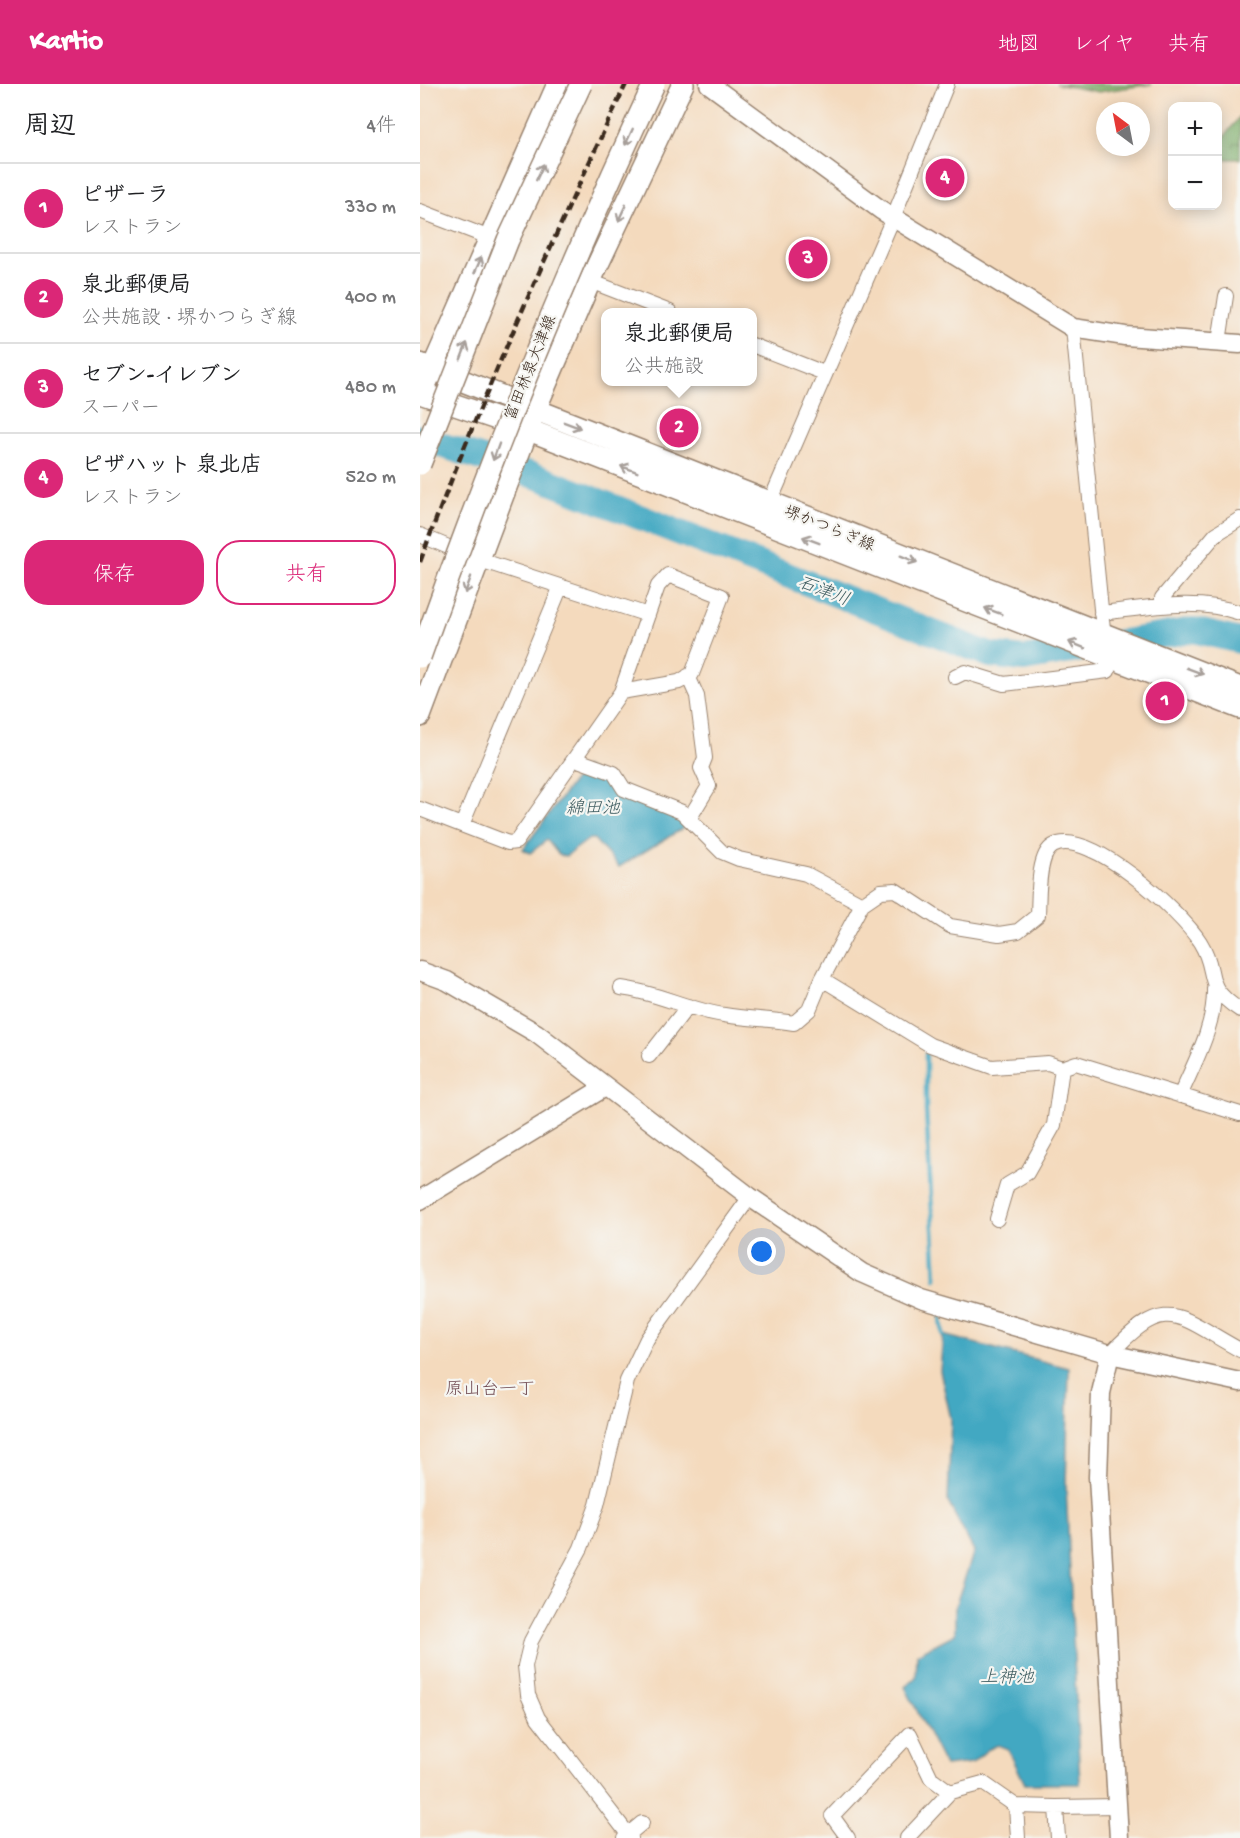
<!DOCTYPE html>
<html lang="ja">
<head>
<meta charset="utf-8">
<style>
	body { margin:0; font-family:"Gochi Hand","Klee One",sans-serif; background:#f6f6f6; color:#202124 }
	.controls { position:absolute; right:18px; top:18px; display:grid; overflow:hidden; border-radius:12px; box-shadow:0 3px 15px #0003 }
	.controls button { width:54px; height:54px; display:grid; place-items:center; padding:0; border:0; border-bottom:2px solid #e0e0e0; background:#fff; color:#202124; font:30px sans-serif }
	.compass { position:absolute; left:676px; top:18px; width:54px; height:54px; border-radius:50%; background:#fff; box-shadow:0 3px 15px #0003; rotate:328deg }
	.you { position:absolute; left:342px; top:1168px; width:21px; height:21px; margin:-15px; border:4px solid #fff; border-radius:50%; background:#1a73e8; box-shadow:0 0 0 9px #1a73e833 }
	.badge { display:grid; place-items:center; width:39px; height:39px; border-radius:50%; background:#db2777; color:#fff; font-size:20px; font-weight:700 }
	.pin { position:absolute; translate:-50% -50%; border:3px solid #fff; box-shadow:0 2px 6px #0006 }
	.popup { position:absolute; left:181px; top:224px; width:156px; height:78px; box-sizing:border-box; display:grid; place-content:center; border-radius:12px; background:#fff; filter:drop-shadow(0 2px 4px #0005); font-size:20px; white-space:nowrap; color:#757577 }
	.popup b { font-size:22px; color:#202124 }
	.popup::after { content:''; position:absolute; left:50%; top:100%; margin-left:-12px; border:12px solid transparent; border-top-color:#fff }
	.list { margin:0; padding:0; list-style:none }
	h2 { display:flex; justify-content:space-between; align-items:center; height:78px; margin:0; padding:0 24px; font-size:26px }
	h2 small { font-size:20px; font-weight:400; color:#757577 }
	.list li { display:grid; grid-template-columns:39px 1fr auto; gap:18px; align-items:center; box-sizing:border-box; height:90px; padding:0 24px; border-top:2px solid #e0e0e0 }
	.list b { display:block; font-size:22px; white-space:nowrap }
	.list p { margin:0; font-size:20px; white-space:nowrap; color:#757577 }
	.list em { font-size:20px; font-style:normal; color:#757577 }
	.actions { display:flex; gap:12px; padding:18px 24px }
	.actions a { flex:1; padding:14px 0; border:2px solid #db2777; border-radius:24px; text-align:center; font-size:21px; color:#db2777 }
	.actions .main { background:#db2777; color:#fff }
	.map { position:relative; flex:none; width:820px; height:1754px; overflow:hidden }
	header { display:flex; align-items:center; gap:36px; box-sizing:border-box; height:84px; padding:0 30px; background:#db2777; color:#fff }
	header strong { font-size:28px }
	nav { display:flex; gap:33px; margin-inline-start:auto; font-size:21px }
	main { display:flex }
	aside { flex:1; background:#fff }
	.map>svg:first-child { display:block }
	.forest { fill:url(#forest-crowns); stroke:#5a6a41; stroke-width:1.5 }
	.water { fill:#42a8c2; stroke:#3e6970; stroke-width:1.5 }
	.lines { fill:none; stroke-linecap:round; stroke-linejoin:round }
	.stream { stroke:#42a8c2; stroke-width:4.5 }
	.river { stroke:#42a8c2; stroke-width:26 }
	.street-casing { stroke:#98826e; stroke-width:16 }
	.secondary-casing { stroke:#98826e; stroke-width:21 }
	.primary-casing { stroke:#98826e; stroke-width:24 }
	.street { stroke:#fff; stroke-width:14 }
	.secondary { stroke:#fff; stroke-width:18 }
	.primary { stroke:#fff; stroke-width:21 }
	.rail { stroke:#3b2a1e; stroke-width:4.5; stroke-dasharray:9 4.5; stroke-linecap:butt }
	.primary-bridge-casing { stroke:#98826e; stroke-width:24; stroke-linecap:butt }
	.primary-bridge { stroke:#fff; stroke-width:21 }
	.oneway { stroke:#a79f9a }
	.labels { text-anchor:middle; stroke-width:4.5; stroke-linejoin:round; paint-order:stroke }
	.street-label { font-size:16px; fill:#3b2a1e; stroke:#f6f6f2 }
	.water-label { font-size:18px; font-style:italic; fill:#3e5c60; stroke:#f6f6f2 }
	.neighbourhood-label { font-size:18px; fill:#724d54; stroke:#f6f6f2 }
</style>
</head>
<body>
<header>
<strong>Kartio</strong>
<nav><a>地図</a><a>レイヤ</a><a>共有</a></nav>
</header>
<main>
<aside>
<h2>周辺<small>4件</small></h2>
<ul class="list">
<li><span class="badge">1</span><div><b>ピザーラ</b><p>レストラン</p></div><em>330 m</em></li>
<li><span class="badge">2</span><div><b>泉北郵便局</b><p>公共施設 · 堺かつらぎ線</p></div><em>400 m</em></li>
<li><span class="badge">3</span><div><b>セブン-イレブン</b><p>スーパー</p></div><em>480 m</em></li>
<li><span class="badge">4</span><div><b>ピザハット 泉北店</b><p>レストラン</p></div><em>520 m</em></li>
</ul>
<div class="actions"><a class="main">保存</a><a>共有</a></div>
</aside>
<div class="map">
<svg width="820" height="1754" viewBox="0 0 820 1754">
	<defs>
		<pattern id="forest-crowns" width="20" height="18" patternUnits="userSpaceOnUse" patternTransform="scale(1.5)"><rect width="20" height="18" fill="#78aa64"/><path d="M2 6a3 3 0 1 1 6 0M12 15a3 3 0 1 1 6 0" fill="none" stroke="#648b52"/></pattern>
	</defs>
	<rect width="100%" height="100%" fill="#f6f6f2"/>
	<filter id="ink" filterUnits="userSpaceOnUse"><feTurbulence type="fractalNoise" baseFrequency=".0167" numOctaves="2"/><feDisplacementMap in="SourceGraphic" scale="12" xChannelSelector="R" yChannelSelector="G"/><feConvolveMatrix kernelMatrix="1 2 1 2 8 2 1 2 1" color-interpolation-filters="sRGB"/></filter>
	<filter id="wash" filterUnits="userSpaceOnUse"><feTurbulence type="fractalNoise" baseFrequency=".008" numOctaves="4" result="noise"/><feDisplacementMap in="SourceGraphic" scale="24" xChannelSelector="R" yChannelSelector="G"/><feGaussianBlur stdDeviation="1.35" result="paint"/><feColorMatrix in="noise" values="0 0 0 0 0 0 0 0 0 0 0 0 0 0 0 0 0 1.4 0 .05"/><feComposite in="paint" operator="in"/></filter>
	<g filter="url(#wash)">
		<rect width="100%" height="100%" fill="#f4dabd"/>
		<path class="forest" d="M 636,0 L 732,0 L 678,8 Z
			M 820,32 L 820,75 L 798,75 L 798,61 Z"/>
		<path class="water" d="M 164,683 L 262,734 L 267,742 L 199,783 L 174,755 L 169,755 L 146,772 L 139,771 L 127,756 L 110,769 L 103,765 Z
			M 523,1251 L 649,1284 L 646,1403 L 660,1700 L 605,1700 L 588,1665 L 578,1661 L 567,1666 L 552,1679 L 525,1682 L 485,1603 L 496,1593 L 497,1570 L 535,1550 L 535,1523 L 554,1467 L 528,1418 L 531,1335 L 520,1287 Z"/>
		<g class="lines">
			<path class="stream" d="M 506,970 L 506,1027 L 516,1195
				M 521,1233 L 523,1251"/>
			<path class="river" d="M 0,354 L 118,393 L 570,571 L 604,575 L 773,546 L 820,557"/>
		</g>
	</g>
	<g filter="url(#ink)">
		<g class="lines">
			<defs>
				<path id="street" d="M 0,127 L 70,154
					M 170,197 L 250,228
					M 653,244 L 684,555
					M 799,258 L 806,212
					M 332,261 L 404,289
					M 350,418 L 473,134 L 527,0
					M 0,451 L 57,475 L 228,531
					M 742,522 L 742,514 L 796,450 L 820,435
					M 681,529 C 726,524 776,513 820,529
					M 268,592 L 277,612 L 285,674 L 281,684 L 289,702 L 269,735
					M 535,593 L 545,588 L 584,600 L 688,587
					M 155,675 L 194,689 L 204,705 L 262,728 L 302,768 L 319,775 L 386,790 L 442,820
					M 0,725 L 88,759 L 96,758 L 201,608 L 238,502 L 248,491 L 302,512 L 272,590 L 259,598 L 201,608
					M 42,741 L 141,502
					M 402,895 L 442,820 L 461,807 L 475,806 L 530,842 L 579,850 L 598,847 L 618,831 C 619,814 617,771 633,762 C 668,742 762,829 780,858 C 800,890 780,900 820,926
					M 201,904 C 236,908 268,926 304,931 C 327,935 350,935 374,939 L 389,926 L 402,895 L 510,961 L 572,983 L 628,979 L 642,984 L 656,979 L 820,1030
					M 229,972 L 268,922
					M 760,1012 C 775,977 795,943 794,904
					M 577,1135 L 587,1101 L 607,1089 L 634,1041 L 642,984
					M 690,1270 C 747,1209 756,1231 820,1266
					M 530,1708 L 563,1699 L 596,1722
					M 636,1723 L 697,1722
					M 204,1754 L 222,1739
					M 211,1754 L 118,1634 L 108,1611 L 105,1582 L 111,1557 L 161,1464 L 177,1421 L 207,1297 L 227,1255 L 330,1113
					M 428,1754 L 412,1732 L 490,1650 L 511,1694 L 530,1708 L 487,1754
					M 598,1754 L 596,1722 L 636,1723 L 638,1754"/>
				<path id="secondary" d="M 289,0 L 461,126 L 653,244 L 705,252 L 820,260
					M 0,887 L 27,897 L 116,949 L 330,1113 L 442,1189 L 501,1215 L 690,1270 L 820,1298
					M 0,1116 L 185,1003
					M 690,1270 L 681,1309 L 678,1393 L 699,1754"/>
				<path id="primary" d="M 0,280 L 820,604
					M 7,297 L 138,0
					M 0,309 L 109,346 L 820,624
					M 0,632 L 115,326 L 170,197 L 263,0"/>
			</defs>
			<use href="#street" class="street-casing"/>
			<use href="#secondary" class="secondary-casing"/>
			<use href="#primary" class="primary-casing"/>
			<use href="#street" class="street"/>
			<use href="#secondary" class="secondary"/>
			<use href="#primary" class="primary"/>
			<path class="rail" d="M 0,478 C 60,315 132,157 206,0"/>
			<defs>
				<path id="primary-bridge" d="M 0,380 L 88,156 L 161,0
					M 0,573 C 69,378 146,187 234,0"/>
			</defs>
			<use href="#primary-bridge" class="primary-bridge-casing"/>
			<use href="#primary-bridge" class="primary-bridge"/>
		</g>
		<defs><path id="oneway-shaft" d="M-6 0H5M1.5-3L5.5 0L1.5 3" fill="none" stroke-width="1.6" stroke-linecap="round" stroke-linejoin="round" transform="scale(1.5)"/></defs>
		<g class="oneway">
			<use href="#oneway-shaft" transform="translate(209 53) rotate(115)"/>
			<use href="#oneway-shaft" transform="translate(120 88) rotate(-65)"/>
			<use href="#oneway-shaft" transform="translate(202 129) rotate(115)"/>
			<use href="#oneway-shaft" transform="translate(58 181) rotate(-66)"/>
			<use href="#oneway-shaft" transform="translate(44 267) rotate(-69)"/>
			<use href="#oneway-shaft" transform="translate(152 341) rotate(21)"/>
			<use href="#oneway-shaft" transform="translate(76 368) rotate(110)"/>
			<use href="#oneway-shaft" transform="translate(209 385) rotate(-159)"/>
			<use href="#oneway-shaft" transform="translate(391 456) rotate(-159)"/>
			<use href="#oneway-shaft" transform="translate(489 475) rotate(22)"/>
			<use href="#oneway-shaft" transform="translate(48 501) rotate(110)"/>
			<use href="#oneway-shaft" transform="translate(573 527) rotate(-159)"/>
			<use href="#oneway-shaft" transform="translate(657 561) rotate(-158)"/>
			<use href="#oneway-shaft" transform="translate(775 587) rotate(21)"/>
		</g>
	</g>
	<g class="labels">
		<g class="street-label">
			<text transform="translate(109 283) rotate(-68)" y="6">富田林泉大津線</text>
			<text transform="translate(410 443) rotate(22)" y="6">堺かつらぎ線</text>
		</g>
		<g class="water-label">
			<text transform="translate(404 506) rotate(21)" y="6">石津川</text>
			<text x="173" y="729">綿田池</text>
			<text x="587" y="1598">上神池</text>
		</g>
		<g class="neighbourhood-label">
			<text x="70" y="1310">原山台一丁</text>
		</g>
	</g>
</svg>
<div class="controls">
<button>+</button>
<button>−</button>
</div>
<svg class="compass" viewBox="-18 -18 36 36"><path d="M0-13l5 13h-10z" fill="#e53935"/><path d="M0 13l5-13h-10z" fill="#757577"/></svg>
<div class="you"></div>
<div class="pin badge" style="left:745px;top:617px">1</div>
<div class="pin badge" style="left:259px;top:344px">2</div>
<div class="popup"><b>泉北郵便局</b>公共施設</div>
<div class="pin badge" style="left:388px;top:175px">3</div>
<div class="pin badge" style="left:525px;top:94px">4</div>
</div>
</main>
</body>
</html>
